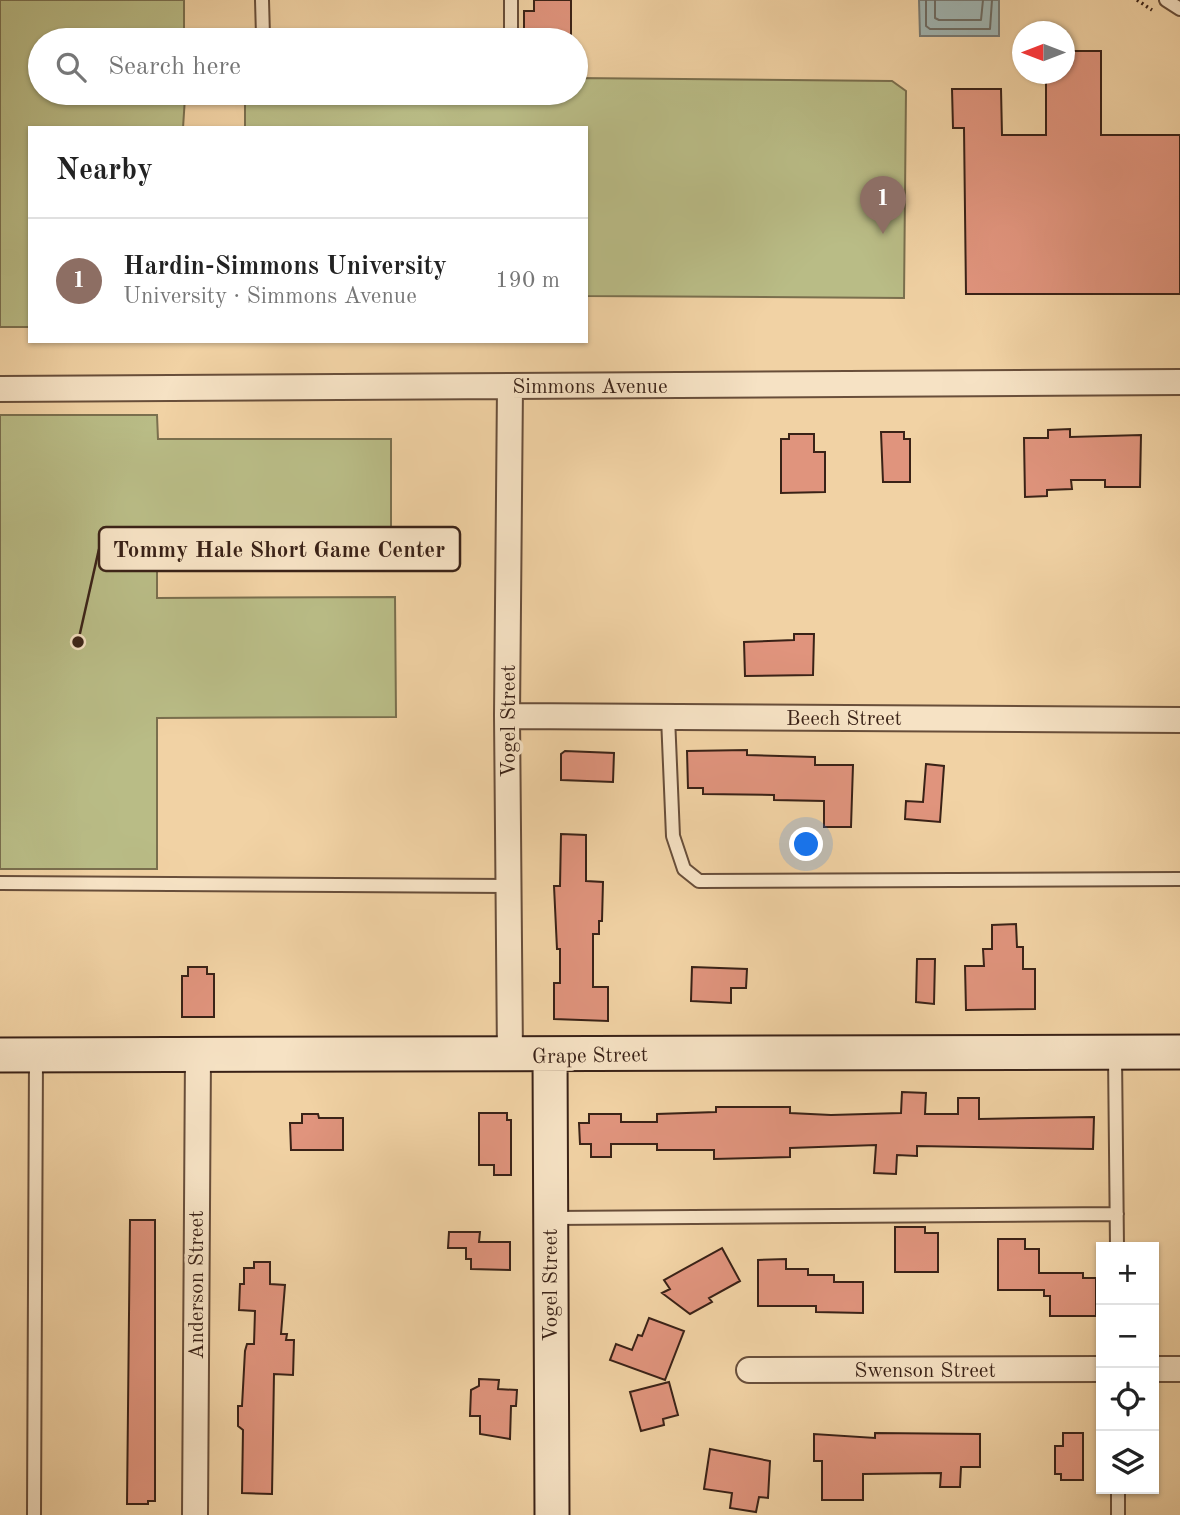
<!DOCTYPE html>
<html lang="en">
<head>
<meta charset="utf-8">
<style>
	body { margin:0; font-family:"Old Standard TT",serif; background:#f2f2f2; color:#222 }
	.controls { position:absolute; right:21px; bottom:21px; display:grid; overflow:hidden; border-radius:0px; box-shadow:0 2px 5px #0004 }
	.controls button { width:63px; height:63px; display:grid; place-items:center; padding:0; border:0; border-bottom:2px solid #e0e0e0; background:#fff; color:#222; font:35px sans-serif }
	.compass { position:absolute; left:1012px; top:21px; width:63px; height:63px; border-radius:50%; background:#fff; box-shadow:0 2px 5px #0004; rotate:270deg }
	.you { position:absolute; left:807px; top:845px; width:24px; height:24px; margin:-18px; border:5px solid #fff; border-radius:50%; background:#1a73e8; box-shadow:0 0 0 10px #1a73e833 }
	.badge { display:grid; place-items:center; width:46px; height:46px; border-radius:50%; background:#b45309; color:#fff; font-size:23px; font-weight:700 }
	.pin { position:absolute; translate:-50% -58px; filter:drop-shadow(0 2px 4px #0008) }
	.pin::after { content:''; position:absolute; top:37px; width:24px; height:21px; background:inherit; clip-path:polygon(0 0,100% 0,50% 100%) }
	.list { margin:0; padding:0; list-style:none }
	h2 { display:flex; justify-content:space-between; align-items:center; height:91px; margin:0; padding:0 28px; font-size:30px }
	h2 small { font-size:23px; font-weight:400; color:#767676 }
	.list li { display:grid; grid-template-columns:46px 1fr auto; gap:21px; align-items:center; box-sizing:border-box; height:126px; padding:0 28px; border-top:2px solid #e0e0e0 }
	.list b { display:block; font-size:26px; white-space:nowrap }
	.list p { margin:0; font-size:23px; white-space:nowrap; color:#767676 }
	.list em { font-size:23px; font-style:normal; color:#767676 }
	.icon { flex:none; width:38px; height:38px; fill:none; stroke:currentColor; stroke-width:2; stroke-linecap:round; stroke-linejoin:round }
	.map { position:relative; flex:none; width:1180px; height:1515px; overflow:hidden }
	.search { position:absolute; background:#fff; box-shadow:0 2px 5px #0004; left:28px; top:28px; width:560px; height:77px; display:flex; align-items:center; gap:18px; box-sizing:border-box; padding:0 24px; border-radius:38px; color:#767676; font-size:26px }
	.panel { position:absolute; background:#fff; box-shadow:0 2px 5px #0004; left:28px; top:126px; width:560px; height:217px; border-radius:0px }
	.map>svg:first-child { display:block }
	.green { fill:#b9bc86; stroke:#7a6f4e; stroke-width:2 }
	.water { fill:#a0b5b2; stroke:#777a74; stroke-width:2 }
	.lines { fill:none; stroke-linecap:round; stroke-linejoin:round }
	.shore { stroke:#6d6c64; stroke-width:2 }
	.building { fill:#e0947d; stroke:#3a2217; stroke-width:2 }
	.lane-casing { stroke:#684e3a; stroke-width:16 }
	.street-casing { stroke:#684e3a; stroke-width:28 }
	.secondary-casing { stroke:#3a2217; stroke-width:37 }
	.path { stroke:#3a2217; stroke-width:3.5; stroke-dasharray:2 3.5; stroke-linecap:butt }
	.lane { stroke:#f6e2c4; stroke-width:12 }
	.street { stroke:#f6e2c4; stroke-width:24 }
	.secondary { stroke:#f6e2c4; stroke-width:33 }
	.labels { text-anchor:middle; stroke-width:7; stroke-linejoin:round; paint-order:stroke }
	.street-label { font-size:21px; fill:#3a2217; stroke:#f6e2c4 }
	.leader { fill:none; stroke:#3a2217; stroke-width:2.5 }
	.callout-dot { fill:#3a2217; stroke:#f6e2c4; stroke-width:2.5 }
	.callout { fill:#f6e2c4; stroke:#3a2217; stroke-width:2.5 }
	.callout-label { font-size:23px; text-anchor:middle; font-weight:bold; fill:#3a2217 }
</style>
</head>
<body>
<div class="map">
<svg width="1180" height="1515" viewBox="0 0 1180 1515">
	<rect width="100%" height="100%" fill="#f1d2a4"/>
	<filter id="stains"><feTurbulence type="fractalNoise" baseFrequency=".00286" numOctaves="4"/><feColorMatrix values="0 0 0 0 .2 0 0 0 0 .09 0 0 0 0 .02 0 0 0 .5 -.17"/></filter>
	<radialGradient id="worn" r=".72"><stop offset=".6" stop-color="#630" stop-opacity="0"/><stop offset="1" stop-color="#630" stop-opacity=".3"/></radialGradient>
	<path class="green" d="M 0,0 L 184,0 L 184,40 L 40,40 L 40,93 L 185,93 L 185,97 L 183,128 L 30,128 L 30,327 L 0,327 Z
		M 576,78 L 892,81 L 906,91 L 904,298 L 586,296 L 586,128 L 245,128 L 245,101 L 269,99 L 269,93 L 576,93 Z
		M 0,415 L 157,415 L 158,439 L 391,439 L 391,559 L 157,559 L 157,598 L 395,597 L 396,717 L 157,718 L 157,869 L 0,869 Z"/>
	<path class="water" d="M 919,0 L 999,0 L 999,36 L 920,36 Z"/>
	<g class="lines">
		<path class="shore" d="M 926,0 L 926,26 L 930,29 L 990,29 L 992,0
			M 935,0 L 935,18 L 939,20 L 981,20 L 983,0"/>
	</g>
	<path class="building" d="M 534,0 L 571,0 L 571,40 L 533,40 L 533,34 L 524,34 L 524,11 L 534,11 Z
		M 1065,51 L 1101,51 L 1101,135 L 1180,135 L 1180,294 L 966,294 L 964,128 L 953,128 L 952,89 L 1001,89 L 1002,135 L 1046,135 L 1046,74 L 1065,74 Z
		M 1070,429 L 1070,437 L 1141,435 L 1140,487 L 1105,487 L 1105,480 L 1071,480 L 1072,489 L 1047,490 L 1047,496 L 1025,497 L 1024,438 L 1048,438 L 1048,430 Z
		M 881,432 L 904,432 L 904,439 L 910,439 L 910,482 L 883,482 Z
		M 789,434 L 814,434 L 814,452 L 825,452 L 825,492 L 781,493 L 781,439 L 789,439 Z
		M 794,634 L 814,634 L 813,675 L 745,676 L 744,642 L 794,640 Z
		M 747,750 L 747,755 L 815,757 L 815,765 L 853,765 L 851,827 L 824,827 L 824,801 L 774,800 L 774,795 L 703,794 L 703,788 L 688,788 L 687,751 Z
		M 565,751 L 614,753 L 613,782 L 561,780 L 561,754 Z
		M 926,764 L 944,766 L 940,822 L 905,819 L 906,801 L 923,802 Z
		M 561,834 L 586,835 L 586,881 L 603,882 L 602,921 L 599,921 L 599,934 L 593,934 L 593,987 L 608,987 L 608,1021 L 554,1019 L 554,983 L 560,983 L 560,949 L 557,949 L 554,886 L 560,886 Z
		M 1016,924 L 1017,947 L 1023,947 L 1023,969 L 1035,969 L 1035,1009 L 966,1010 L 965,966 L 984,966 L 983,949 L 992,949 L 992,925 Z
		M 917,959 L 935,959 L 934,1004 L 916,1002 Z
		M 188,967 L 207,967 L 207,974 L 214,974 L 214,1017 L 182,1017 L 182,976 L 188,976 Z
		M 692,967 L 747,969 L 746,988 L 731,988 L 731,1003 L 691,1001 Z
		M 902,1092 L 926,1093 L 925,1114 L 958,1114 L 958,1098 L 979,1098 L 979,1119 L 1094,1117 L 1093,1149 L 917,1146 L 917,1156 L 897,1155 L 896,1174 L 874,1173 L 876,1145 L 790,1148 L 790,1157 L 714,1159 L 714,1150 L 657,1150 L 657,1144 L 611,1144 L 611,1157 L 591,1157 L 591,1144 L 580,1144 L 579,1123 L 589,1123 L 589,1114 L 621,1114 L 621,1122 L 657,1122 L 657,1114 L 716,1112 L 716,1107 L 790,1107 L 790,1113 L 831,1115 L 901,1113 Z
		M 479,1113 L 507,1113 L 507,1120 L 511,1120 L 511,1175 L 494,1175 L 494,1165 L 479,1165 Z
		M 302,1114 L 318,1114 L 319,1118 L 343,1118 L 343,1150 L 291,1150 L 290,1123 L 302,1123 Z
		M 130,1220 L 155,1220 L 155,1501 L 148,1501 L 148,1504 L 127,1504 Z
		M 895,1227 L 925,1227 L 925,1233 L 938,1233 L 938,1272 L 895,1272 Z
		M 449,1232 L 480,1232 L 479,1242 L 510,1242 L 510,1270 L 471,1269 L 471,1259 L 466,1259 L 466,1248 L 448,1248 Z
		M 998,1239 L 1025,1239 L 1025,1249 L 1039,1249 L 1039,1273 L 1083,1273 L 1083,1278 L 1096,1278 L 1096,1316 L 1050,1316 L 1050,1296 L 1044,1296 L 1044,1290 L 998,1290 Z
		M 722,1248 L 740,1281 L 709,1298 L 712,1302 L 690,1314 L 662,1293 L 670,1289 L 664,1280 Z
		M 786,1259 L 786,1269 L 808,1269 L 808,1275 L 834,1275 L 834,1282 L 863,1282 L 863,1313 L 816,1312 L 816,1306 L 758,1306 L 758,1260 Z
		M 254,1262 L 270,1262 L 270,1284 L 285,1285 L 281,1334 L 287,1334 L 286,1340 L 294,1340 L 293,1375 L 274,1374 L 272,1494 L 242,1493 L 243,1430 L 238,1426 L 238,1406 L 242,1406 L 245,1351 L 247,1344 L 254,1344 L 255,1311 L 239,1310 L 240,1284 L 244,1284 L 244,1268 L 254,1268 Z
		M 649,1318 L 684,1331 L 665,1380 L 610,1360 L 616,1344 L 632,1350 L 638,1335 L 642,1336 Z
		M 479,1379 L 499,1380 L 498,1389 L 517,1390 L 516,1406 L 511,1406 L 510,1439 L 480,1434 L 480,1416 L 470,1416 L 471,1390 L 479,1386 Z
		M 669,1382 L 678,1415 L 663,1419 L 664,1425 L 641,1431 L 630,1392 Z
		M 875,1433 L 980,1434 L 980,1467 L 961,1467 L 960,1487 L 940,1487 L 941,1473 L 863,1474 L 863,1500 L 822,1500 L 822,1461 L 814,1461 L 814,1434 L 875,1438 Z
		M 1063,1433 L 1083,1433 L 1083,1480 L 1061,1480 L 1061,1474 L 1055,1474 L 1055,1446 L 1063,1446 Z
		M 710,1449 L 770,1461 L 768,1498 L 759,1497 L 756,1512 L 730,1508 L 732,1493 L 704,1489 Z"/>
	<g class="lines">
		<defs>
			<path id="lane" d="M 262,0 L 263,36 L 511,36 L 511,0
				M 1166,0 L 1180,9
				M 668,717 L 673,836 L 684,869 L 699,881 L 1180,879
				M 0,883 L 508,886
				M 1115,1055 L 1117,1247
				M 553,1218 L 1117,1214
				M 34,1515 L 36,1057
				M 1118,1515 L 1118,1489"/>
			<path id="street" d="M 510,387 L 507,716 L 510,1056
				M 0,389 L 1180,382
				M 507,716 L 1180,720
				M 1154,1369 L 1180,1369
				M 749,1370 L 1101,1369
				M 195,1515 L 198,1055"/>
			<path id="secondary" d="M 550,1054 L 552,1515
				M 0,1055 L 1180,1052"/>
		</defs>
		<use href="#lane" class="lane-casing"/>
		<use href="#street" class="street-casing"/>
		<use href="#secondary" class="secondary-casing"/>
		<path class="path" d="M 1137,0 L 1152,10"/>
		<use href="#lane" class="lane"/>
		<use href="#street" class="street"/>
		<use href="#secondary" class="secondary"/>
	</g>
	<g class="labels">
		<g class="street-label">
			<text x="590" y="393">Simmons Avenue</text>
			<text x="844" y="725">Beech Street</text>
			<text transform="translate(508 721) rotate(-90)" y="7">Vogel Street</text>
			<text transform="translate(590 1055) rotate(-1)" y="7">Grape Street</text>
			<text transform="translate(196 1285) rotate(-90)" y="7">Anderson Street</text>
			<text transform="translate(550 1285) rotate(-90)" y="7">Vogel Street</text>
			<text x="925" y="1377">Swenson Street</text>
		</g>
	</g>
	<path class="leader" d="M78 642L99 549"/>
	<circle class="callout-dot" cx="78" cy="642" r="7"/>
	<rect class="callout" x="99" y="527" width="361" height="44" rx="7"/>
	<g class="callout-label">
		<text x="279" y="557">Tommy Hale Short Game Center</text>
	</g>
	<rect width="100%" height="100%" filter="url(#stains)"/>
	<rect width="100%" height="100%" fill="url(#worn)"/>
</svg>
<div class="controls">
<button>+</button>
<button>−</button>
<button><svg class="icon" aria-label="locate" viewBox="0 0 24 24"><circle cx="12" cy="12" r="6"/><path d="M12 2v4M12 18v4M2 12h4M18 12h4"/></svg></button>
<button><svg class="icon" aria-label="layers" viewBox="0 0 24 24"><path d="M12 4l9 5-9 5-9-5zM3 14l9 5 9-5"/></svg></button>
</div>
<svg class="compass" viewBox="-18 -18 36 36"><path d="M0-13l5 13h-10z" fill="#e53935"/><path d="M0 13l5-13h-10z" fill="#767676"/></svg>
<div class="you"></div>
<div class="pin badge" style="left:883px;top:234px;background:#8d6e63">1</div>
<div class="search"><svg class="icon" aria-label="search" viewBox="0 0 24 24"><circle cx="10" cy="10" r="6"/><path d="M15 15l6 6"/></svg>Search here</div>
<section class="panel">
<h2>Nearby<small></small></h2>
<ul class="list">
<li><span class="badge" style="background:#8d6e63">1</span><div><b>Hardin-Simmons University</b><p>University · Simmons Avenue</p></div><em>190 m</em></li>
</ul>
</section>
</div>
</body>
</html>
